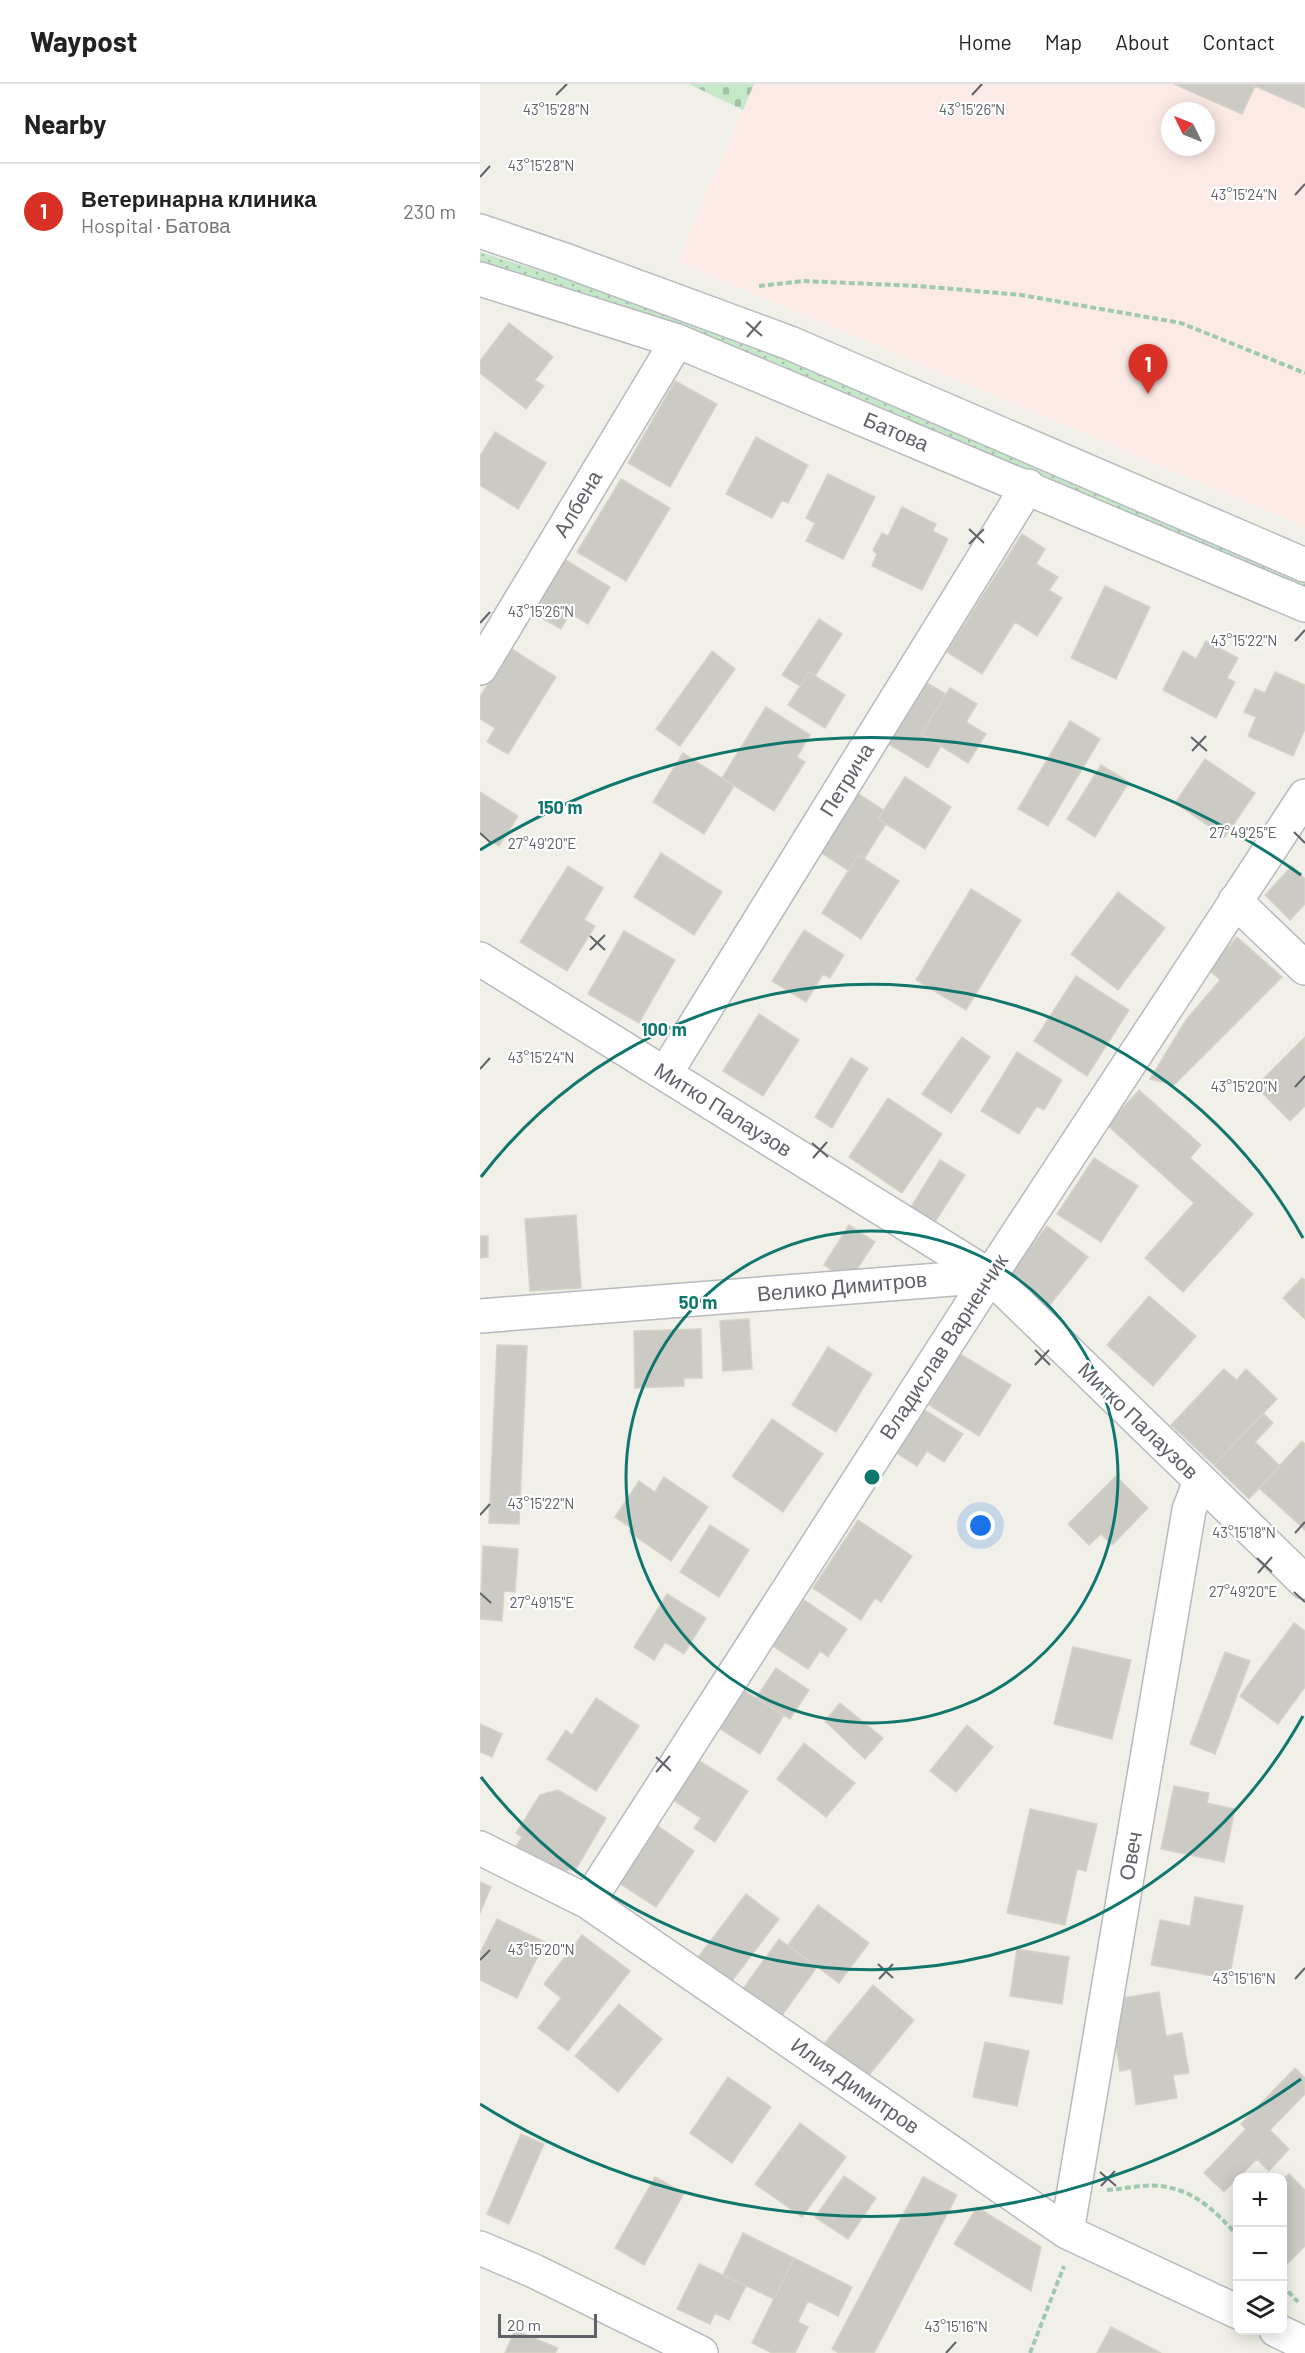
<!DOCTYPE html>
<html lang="en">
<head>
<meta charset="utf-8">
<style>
	body { margin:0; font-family:Barlow,sans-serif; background:#f2f2f2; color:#222 }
	.controls { position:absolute; right:18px; bottom:18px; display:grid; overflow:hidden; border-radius:12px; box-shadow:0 3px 15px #0003 }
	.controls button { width:54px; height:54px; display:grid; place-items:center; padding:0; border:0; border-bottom:2px solid #e0e0e0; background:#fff; color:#222; font:30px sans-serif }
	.compass { position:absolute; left:681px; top:18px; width:54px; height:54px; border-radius:50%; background:#fff; box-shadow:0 3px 15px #0003; rotate:313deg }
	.scale { position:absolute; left:18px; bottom:15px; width:99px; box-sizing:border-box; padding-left:6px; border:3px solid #5f6268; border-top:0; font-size:16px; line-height:21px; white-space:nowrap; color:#5f6268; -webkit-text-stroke:4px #fff; paint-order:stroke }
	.you { position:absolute; left:501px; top:1442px; width:21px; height:21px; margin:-15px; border:4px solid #fff; border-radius:50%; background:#1a73e8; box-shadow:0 0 0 9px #1a73e833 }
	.badge { display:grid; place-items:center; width:39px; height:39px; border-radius:50%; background:#d93025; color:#fff; font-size:20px; font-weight:700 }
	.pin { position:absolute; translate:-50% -50px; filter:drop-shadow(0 2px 3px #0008) }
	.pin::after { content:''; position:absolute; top:32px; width:21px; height:18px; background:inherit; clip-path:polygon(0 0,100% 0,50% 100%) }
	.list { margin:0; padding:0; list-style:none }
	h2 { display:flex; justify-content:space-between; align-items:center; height:78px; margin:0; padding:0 24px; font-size:26px }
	h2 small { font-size:20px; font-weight:400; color:#767676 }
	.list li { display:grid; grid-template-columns:39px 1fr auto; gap:18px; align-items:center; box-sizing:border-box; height:96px; padding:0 24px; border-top:2px solid #e0e0e0 }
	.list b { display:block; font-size:22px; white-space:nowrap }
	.list p { margin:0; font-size:20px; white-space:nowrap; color:#767676 }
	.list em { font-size:20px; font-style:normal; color:#767676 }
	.icon { flex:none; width:33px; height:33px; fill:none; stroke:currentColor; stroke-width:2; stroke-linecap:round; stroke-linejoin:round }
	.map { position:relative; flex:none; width:825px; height:2269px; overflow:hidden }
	header { display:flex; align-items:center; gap:36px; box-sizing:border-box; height:84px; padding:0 30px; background:#fff; border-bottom:2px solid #e0e0e0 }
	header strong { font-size:28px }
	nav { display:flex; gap:33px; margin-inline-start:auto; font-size:21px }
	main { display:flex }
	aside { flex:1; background:#fff }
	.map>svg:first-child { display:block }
	.medical { fill:#fceae6; fill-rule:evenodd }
	.grass { fill:url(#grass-dots) }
	.cemetery { fill:url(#cemetery-stones) }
	.building { fill:#cccac5; stroke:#d6d2c6; stroke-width:1.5 }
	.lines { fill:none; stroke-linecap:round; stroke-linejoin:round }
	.minor-casing { stroke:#b8b9be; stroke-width:36 }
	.secondary-casing { stroke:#b9bbc1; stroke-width:36 }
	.path { stroke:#9ec9ae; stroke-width:4; stroke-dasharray:6 3; stroke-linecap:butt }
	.minor { stroke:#fff; stroke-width:33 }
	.secondary { stroke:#fff; stroke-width:33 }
	.ticks { fill:none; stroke:#5f6268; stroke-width:2 }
	.ring { fill:none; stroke:#0f766e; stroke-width:3 }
	.labels { text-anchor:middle; stroke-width:4.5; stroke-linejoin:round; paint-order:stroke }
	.street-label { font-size:21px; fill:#5f6268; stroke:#fff }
	.ticks-label { font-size:15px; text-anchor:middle; fill:#5f6268; stroke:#fff; stroke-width:4.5; stroke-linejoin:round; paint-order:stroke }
	.centre { fill:#0f766e; stroke:#fff; stroke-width:3 }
	.ring-label { font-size:18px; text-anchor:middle; font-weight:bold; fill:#0f766e; stroke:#fff; stroke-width:4.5; stroke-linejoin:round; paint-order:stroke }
</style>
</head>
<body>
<header>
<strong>Waypost</strong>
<nav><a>Home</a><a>Map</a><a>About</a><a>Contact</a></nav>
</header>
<main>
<aside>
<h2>Nearby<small></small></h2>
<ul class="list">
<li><span class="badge">1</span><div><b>Ветеринарна клиника</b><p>Hospital · Батова</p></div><em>230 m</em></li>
</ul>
</aside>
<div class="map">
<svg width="825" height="2269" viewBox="0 0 825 2269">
	<defs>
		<pattern id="grass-dots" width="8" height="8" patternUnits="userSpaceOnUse" patternTransform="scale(1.5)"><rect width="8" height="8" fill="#c5e8c8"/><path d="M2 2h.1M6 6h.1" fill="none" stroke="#a3bfa6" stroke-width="1.8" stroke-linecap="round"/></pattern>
		<pattern id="cemetery-stones" width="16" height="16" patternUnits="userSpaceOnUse" patternTransform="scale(1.5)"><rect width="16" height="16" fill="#c5e8c8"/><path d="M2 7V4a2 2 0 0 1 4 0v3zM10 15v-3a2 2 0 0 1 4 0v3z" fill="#a3bfa6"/></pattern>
	</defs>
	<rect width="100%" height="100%" fill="#f1f0e8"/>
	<path class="medical" d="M 274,0 L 825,0 L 825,443 L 197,177 ZM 690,27 L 726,27 L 726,63 L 690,63 Z"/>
	<path class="grass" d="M 0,168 L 257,249 L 825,495 L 825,521 L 0,195 Z"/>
	<path class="cemetery" d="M 209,0 L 274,0 L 263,26 Z"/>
	<path class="building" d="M 694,0 L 825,0 L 825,24 L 775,2 L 762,30 Z
		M 29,239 L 73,273 L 55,296 L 64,302 L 46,325 L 0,289 L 0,277 Z
		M 195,297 L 237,320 L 190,403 L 148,379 Z
		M 15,348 L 66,379 L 38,425 L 0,401 L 0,372 Z
		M 276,353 L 328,381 L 308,419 L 302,416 L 292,434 L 246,410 Z
		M 348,390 L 395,413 L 363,475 L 326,457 L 335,439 L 326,434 Z
		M 141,395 L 190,424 L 146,497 L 97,468 Z
		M 422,423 L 456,440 L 453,447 L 468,455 L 442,506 L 392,482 L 397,470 L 393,466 L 402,449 L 408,452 Z
		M 542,450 L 565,465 L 556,480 L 578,493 L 569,506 L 582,514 L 557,552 L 535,538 L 502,590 L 467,568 Z
		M 84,475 L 130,503 L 108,540 L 90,529 L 81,545 L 53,529 Z
		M 625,502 L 670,523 L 636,595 L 591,574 Z
		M 339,535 L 362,550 L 335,592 L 329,588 L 320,602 L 302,591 Z
		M 726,557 L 758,574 L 747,594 L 755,598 L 736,634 L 683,606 L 703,567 L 716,575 Z
		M 30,564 L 76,593 L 28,670 L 7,658 L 15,644 L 0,635 L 0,613 Z
		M 232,567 L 255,585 L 200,662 L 176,645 Z
		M 329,588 L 365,611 L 345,644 L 308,621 Z
		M 795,588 L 825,601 L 825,645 L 813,672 L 768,652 L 776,633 L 764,628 L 775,605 L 785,609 Z
		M 447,599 L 466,610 L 441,650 L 461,662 L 448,684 L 409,660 Z
		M 470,604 L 497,620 L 486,638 L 506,650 L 488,679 L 441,650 Z
		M 286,623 L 330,651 L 317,673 L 325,678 L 294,727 L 242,694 Z
		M 590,637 L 620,655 L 568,742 L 538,725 Z
		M 203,669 L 254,702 L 224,750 L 173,718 Z
		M 725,675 L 775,709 L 745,753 L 695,719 Z
		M 621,681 L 649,698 L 615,753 L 587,735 Z
		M 425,693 L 471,723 L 445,765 L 398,735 Z
		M 0,708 L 38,732 L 19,762 L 0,750 Z
		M 377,709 L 403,726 L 398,735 L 406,740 L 384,775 L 378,771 L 369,787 L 340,768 Z
		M 181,769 L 242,808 L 214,851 L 154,813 Z
		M 378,771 L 419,797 L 381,855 L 342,829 Z
		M 88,782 L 123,804 L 104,836 L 115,842 L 87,887 L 40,858 Z
		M 812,782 L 825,795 L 825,820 L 810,836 L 785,811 Z
		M 491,805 L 541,836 L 486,926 L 436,896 Z
		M 638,808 L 685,844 L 638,906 L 591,870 Z
		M 324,846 L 364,871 L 350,894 L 343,890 L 326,918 L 292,897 Z
		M 144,847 L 195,876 L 159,939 L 108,910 Z
		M 757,853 L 802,893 L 694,1001 L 670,995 L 706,936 L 740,896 L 728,885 Z
		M 596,892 L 649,926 L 607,992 L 554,957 Z
		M 279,930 L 319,956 L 283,1012 L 243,987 Z
		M 482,953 L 510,973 L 471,1029 L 442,1010 Z
		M 825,953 L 825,1022 L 810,1037 L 776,1002 Z
		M 537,968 L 582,996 L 564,1026 L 557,1022 L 539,1050 L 501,1027 Z
		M 371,974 L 388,984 L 352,1044 L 335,1033 Z
		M 659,1006 L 721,1061 L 710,1074 L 773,1130 L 703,1208 L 665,1174 L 714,1119 L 627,1041 Z
		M 408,1014 L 462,1050 L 422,1109 L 369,1073 Z
		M 614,1074 L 658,1102 L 621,1158 L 577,1130 Z
		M 460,1076 L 485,1091 L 455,1138 L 431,1123 Z
		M 96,1131 L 101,1204 L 50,1207 L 45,1135 Z
		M 369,1141 L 395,1158 L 369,1197 L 344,1181 Z
		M 567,1142 L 608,1173 L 566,1226 L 526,1195 Z
		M 0,1152 L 8,1152 L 8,1173 L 0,1174 Z
		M 822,1194 L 825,1196 L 825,1235 L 803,1214 Z
		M 669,1212 L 716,1252 L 673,1302 L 627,1261 Z
		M 269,1235 L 272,1285 L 243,1287 L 240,1237 Z
		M 221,1245 L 222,1294 L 204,1294 L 204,1302 L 155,1304 L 154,1247 Z
		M 17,1261 L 47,1262 L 39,1440 L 9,1439 Z
		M 348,1263 L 392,1290 L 356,1348 L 312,1321 Z
		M 480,1270 L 531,1301 L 499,1352 L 449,1321 Z
		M 744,1285 L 757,1296 L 766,1285 L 797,1315 L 734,1381 L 691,1341 Z
		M 443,1325 L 483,1350 L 464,1378 L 447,1367 L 437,1382 L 415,1368 Z
		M 783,1329 L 793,1339 L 775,1358 L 800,1382 L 769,1415 L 734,1381 Z
		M 292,1335 L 343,1370 L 303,1428 L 252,1392 Z
		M 822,1357 L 825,1360 L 825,1446 L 779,1404 Z
		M 636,1392 L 668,1424 L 632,1461 L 621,1450 L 609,1461 L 588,1440 Z
		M 184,1393 L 228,1423 L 191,1477 L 149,1448 L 151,1444 L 135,1433 L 159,1397 L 175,1408 Z
		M 378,1436 L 432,1472 L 401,1518 L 395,1514 L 381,1536 L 333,1504 Z
		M 230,1441 L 269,1466 L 239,1513 L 200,1488 Z
		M 3,1462 L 38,1465 L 35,1508 L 24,1507 L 22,1537 L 0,1535 Z
		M 187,1510 L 226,1534 L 204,1570 L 185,1558 L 174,1576 L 154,1563 Z
		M 324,1516 L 367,1545 L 348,1573 L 340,1567 L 328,1585 L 293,1562 Z
		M 814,1539 L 825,1547 L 825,1603 L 798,1640 L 760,1612 Z
		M 593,1563 L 651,1576 L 632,1655 L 574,1640 Z
		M 745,1568 L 770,1577 L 735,1670 L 710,1660 Z
		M 296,1584 L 329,1606 L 310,1635 L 276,1614 Z
		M 258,1603 L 304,1631 L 280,1670 L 234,1641 Z
		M 116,1614 L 159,1642 L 116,1707 L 67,1675 L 86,1646 L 92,1651 Z
		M 360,1619 L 403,1654 L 385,1675 L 345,1637 Z
		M 0,1640 L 22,1650 L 12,1673 L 0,1668 Z
		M 487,1641 L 513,1663 L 476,1708 L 450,1687 Z
		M 324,1659 L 375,1699 L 346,1733 L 297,1695 Z
		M 216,1675 L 268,1707 L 235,1758 L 214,1744 L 221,1734 L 190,1714 Z
		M 694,1702 L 729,1709 L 727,1719 L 755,1725 L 744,1778 L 681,1765 Z
		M 78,1706 L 126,1734 L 96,1785 L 76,1788 L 36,1762 L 42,1753 L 36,1749 L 60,1711 Z
		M 550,1725 L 617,1740 L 606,1787 L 597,1785 L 585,1841 L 527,1829 Z
		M 178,1742 L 214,1767 L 176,1823 L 139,1799 Z
		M 0,1798 L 11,1803 L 0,1829 Z
		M 266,1810 L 299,1835 L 249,1901 L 216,1876 Z
		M 715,1813 L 763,1822 L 749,1895 L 671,1881 L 680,1836 L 710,1842 Z
		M 338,1821 L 389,1859 L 359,1899 L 308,1861 Z
		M 17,1835 L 65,1858 L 37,1914 L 0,1896 L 0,1869 Z
		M 102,1851 L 150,1887 L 88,1967 L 58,1944 L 81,1914 L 64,1900 Z
		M 299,1855 L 337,1883 L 298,1937 L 260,1909 Z
		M 537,1865 L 589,1873 L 582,1920 L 530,1912 Z
		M 393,1901 L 434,1936 L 385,1996 L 343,1961 Z
		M 679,1908 L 686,1952 L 702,1949 L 709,1989 L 693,1991 L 697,2014 L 656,2021 L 651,1985 L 640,1987 L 629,1916 Z
		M 139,1920 L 182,1955 L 138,2008 L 95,1972 Z
		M 505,1958 L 549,1967 L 537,2022 L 493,2013 Z
		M 815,1984 L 825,1994 L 825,2010 L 790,2046 L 809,2065 L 789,2087 L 777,2075 L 744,2108 L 724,2089 L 766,2045 L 761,2040 Z
		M 248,1993 L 291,2023 L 252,2079 L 210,2049 Z
		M 320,2039 L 366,2073 L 322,2133 L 275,2100 Z
		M 41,2050 L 64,2060 L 29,2140 L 7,2130 Z
		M 809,2090 L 825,2106 L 825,2162 L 806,2181 L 802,2177 L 802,2096 Z
		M 364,2092 L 396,2114 L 368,2155 L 335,2133 Z
		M 175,2093 L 204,2109 L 164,2181 L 135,2164 Z
		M 443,2093 L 477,2111 L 394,2269 L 359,2269 L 352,2265 Z
		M 497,2123 L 561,2163 L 551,2207 L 474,2160 Z
		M 263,2149 L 314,2174 L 294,2215 L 243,2191 Z
		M 314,2174 L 372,2203 L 358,2232 L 328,2217 L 318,2238 L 328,2243 L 315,2269 L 292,2269 L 272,2259 Z
		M 219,2180 L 266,2202 L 249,2236 L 235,2229 L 230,2240 L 197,2225 Z
		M 631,2243 L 681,2269 L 617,2269 Z
		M 35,2246 L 78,2264 L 75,2269 L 25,2269 Z"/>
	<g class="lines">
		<defs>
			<path id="minor" d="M 0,195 L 197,257 L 825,521
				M 0,584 L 197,257
				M 755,817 L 825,884
				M 0,875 L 510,1192 L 825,1498
				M 185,990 L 548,402
				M 0,1232 L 510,1192
				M 0,1764 L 108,1818 L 587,2148 L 758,2228
				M 108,1818 L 510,1192 L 825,712
				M 587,2148 L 709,1426 L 720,1397
				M 796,2246 L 825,2260"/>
			<path id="secondary" d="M 0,147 L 82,175 L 310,259 L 825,481
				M 0,2164 L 54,2187 L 221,2269"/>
		</defs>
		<use href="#minor" class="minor-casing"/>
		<use href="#secondary" class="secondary-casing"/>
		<path class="path" d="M 279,202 L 323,197 L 439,202 L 541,211 L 701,239 L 825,289
			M 627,2106 C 644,2105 663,2100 680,2102 C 715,2106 735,2127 758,2152
			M 802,2201 L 818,2218
			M 550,2269 L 584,2182"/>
		<use href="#minor" class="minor"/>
		<use href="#secondary" class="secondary"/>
	</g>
	<path class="ticks" d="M 76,11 L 87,0M 492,11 L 502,0M 0,93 L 10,82M 815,111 L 825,100M 266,238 L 282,252M 267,253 L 281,237M 489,445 L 504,459M 489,460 L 504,445M 0,539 L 10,528M 815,557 L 825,546M 711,653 L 727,667M 712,667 L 726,652M 814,748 L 825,759M 0,749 L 11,759M 110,852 L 125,866M 110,866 L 125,851M 0,985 L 10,974M 815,1003 L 825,992M 332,1059 L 348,1073M 333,1074 L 347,1058M 555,1266 L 570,1281M 555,1281 L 569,1266M 0,1431 L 10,1420M 815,1449 L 825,1438M 777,1474 L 792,1488M 778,1489 L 792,1473M 814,1508 L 825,1518M 0,1509 L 11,1519M 176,1673 L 191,1687M 176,1688 L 190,1672M 0,1876 L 10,1866M 398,1880 L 413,1894M 399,1895 L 413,1880M 815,1895 L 825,1884M 620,2088 L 636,2102M 621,2102 L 635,2087M 466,2269 L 476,2258"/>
	<g class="ring">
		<circle cx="392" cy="1393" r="246"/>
		<path d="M823 1632A493 493 0 0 1 1 1693M1 1093A493 493 0 0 1 823 1154"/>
		<path d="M821 1995A739 739 0 0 1 0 2020M0 766A739 739 0 0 1 821 791"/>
	</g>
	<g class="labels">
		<g class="street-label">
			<text transform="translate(416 348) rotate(23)" y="7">Батова</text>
			<text transform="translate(98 420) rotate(-59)" y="7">Албена</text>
			<text transform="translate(367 696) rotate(-58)" y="7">Петрича</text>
			<text transform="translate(243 1026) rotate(32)" y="7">Митко Палаузов</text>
			<text transform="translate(362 1203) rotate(-5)" y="7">Велико Димитров</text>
			<text transform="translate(464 1263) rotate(-57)" y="7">Владислав Варненчик</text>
			<text transform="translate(658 1337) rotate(44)" y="7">Митко Палаузов</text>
			<text transform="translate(651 1772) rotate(-80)" y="7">Овеч</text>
			<text transform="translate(375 2002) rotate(35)" y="7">Илия Димитров</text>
		</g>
	</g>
	<g class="ticks-label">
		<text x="76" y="31">43°15'28"N</text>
		<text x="492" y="31">43°15'26"N</text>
		<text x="61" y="87">43°15'28"N</text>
		<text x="764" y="116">43°15'24"N</text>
		<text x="61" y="533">43°15'26"N</text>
		<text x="764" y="562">43°15'22"N</text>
		<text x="763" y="754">27°49'25"E</text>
		<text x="62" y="765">27°49'20"E</text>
		<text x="61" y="979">43°15'24"N</text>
		<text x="764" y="1008">43°15'20"N</text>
		<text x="61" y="1425">43°15'22"N</text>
		<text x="764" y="1454">43°15'18"N</text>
		<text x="763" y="1513">27°49'20"E</text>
		<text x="62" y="1524">27°49'15"E</text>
		<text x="61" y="1871">43°15'20"N</text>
		<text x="764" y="1900">43°15'16"N</text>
		<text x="476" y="2248">43°15'16"N</text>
	</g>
	<circle cx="392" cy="1393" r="9" class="centre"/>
	<g class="ring-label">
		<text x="80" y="730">150 m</text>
		<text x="184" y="952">100 m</text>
		<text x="218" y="1225">50 m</text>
	</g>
</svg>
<div class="controls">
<button>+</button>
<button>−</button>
<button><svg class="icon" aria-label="layers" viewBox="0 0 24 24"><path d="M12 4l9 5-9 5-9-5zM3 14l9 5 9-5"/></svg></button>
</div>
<svg class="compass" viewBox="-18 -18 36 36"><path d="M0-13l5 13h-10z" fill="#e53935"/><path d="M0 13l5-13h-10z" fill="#767676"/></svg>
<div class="scale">20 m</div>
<div class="you"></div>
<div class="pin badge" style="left:668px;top:310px">1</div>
</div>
</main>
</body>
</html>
